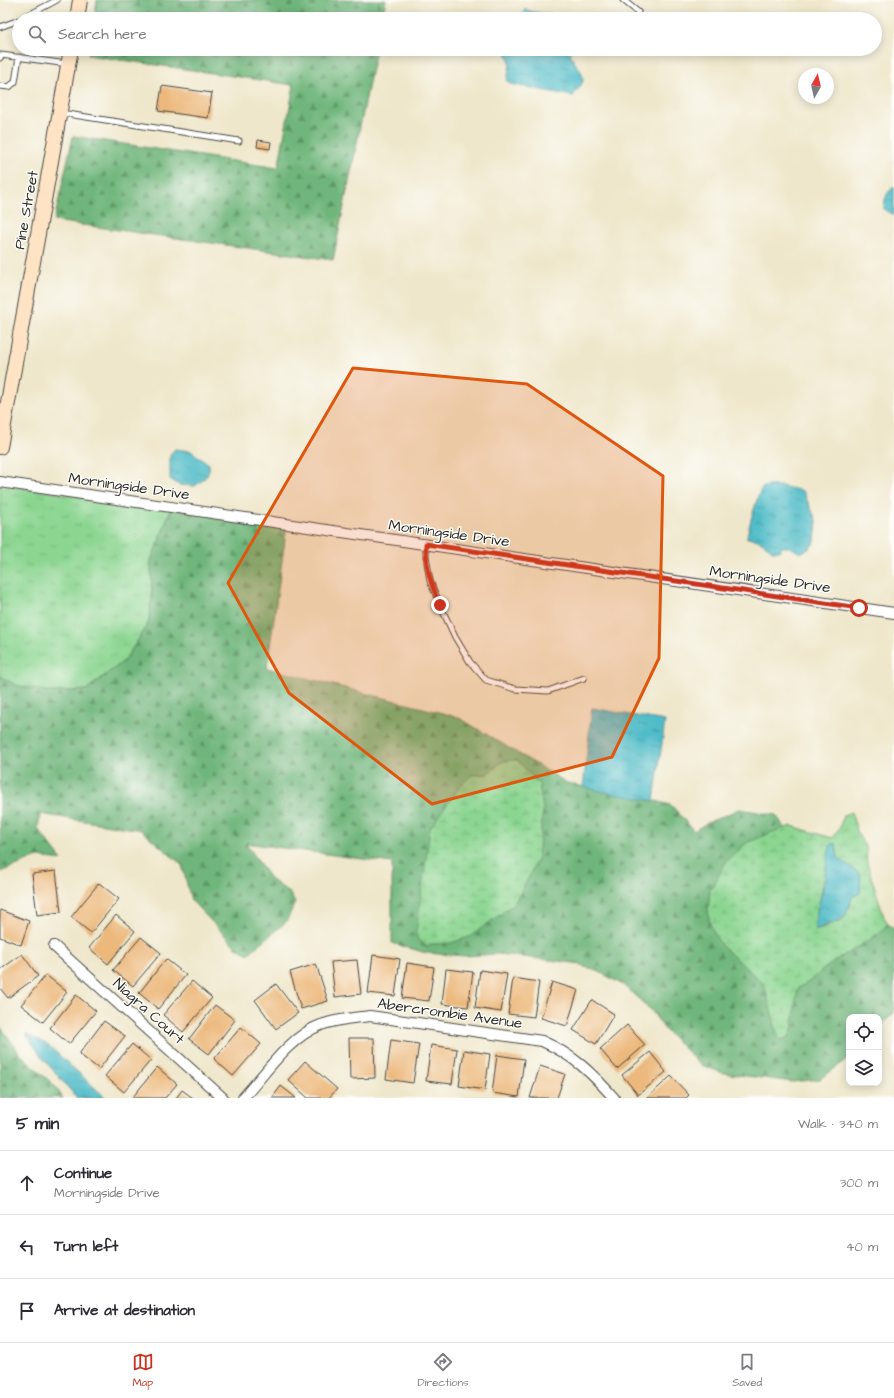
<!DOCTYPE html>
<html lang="en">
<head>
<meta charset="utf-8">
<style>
	body { margin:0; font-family:"Architects Daughter",sans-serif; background:#f2f2f3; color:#2b2b33 }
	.controls { position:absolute; right:12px; bottom:12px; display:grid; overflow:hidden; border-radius:8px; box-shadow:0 2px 10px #0003 }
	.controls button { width:36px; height:36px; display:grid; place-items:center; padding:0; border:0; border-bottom:1px solid #e1e1e2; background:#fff; color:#2b2b33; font:20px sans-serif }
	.compass { position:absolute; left:798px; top:68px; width:36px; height:36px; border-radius:50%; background:#fff; box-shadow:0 2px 10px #0003; rotate:8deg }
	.stop { position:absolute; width:12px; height:12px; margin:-9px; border:3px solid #c8321e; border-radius:50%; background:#fff }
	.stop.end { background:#c8321e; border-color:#fff; box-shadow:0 1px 4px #0008 }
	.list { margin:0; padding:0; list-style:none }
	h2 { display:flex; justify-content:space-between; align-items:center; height:52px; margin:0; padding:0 16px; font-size:17px }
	h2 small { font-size:13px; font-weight:400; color:#7c7c81 }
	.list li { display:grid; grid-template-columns:26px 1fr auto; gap:12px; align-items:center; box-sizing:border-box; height:64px; padding:0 16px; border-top:1px solid #e1e1e2 }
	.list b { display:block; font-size:15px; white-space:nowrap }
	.list p { margin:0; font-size:13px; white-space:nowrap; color:#7c7c81 }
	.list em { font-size:13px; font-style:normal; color:#7c7c81 }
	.icon { flex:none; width:22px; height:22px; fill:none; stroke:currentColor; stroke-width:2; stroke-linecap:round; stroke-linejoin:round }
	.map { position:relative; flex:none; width:894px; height:1098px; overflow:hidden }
	.search { position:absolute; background:#fff; box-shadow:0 2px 10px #0003; left:12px; right:12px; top:12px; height:44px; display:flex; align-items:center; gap:10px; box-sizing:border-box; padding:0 14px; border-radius:22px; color:#7c7c81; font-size:15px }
	.sheet { height:244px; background:#fff }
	nav { display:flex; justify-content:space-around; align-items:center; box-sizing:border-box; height:56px; border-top:1px solid #e1e1e2; background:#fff; font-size:11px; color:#7c7c81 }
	nav a { display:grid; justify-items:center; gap:2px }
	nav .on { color:#c8321e }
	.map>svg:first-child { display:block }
	.grass { fill:url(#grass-tufts); stroke:#5b805e }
	.forest { fill:url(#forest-firs); stroke:#4e7053; fill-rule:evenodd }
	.wetland { fill:url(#wetland-marsh); stroke:#5b805e; fill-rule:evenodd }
	.water { fill:url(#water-ripples); stroke:#3d747a }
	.building { fill:#ecb87c }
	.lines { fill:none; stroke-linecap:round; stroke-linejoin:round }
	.service-casing { stroke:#484743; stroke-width:7 }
	.minor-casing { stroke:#484743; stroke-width:12 }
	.secondary-casing { stroke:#484743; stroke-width:16 }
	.service { stroke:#fff; stroke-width:5 }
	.minor { stroke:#fff; stroke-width:10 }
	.secondary { stroke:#fee4c5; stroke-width:14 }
	.route { stroke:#c8321e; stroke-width:5 }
	.marked { fill:#df570e; fill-opacity:0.2; stroke:#df570e; stroke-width:3; stroke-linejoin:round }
	.labels { text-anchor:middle; stroke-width:3; stroke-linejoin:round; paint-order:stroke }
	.street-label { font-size:15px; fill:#2b2b2b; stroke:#fdfcf7 }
</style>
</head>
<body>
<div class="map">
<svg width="894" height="1098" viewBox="0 0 894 1098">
	<defs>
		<pattern id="grass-tufts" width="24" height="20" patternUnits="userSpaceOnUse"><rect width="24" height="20" fill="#8bd591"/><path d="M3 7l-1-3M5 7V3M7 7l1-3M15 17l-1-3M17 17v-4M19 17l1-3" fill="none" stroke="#78b77d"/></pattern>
		<pattern id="forest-firs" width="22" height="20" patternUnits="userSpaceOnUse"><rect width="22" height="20" fill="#70b67b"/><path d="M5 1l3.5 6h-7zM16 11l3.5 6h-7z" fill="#5c9465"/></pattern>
		<pattern id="wetland-marsh" width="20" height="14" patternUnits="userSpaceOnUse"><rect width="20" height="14" fill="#8bd591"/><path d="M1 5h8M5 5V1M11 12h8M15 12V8" fill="none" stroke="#78b77d"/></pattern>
		<pattern id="water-ripples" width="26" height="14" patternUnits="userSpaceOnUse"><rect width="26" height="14" fill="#4fbcc8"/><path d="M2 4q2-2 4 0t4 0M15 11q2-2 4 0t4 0" fill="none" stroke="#4299a3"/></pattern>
	</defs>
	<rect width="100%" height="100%" fill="#fdfcf7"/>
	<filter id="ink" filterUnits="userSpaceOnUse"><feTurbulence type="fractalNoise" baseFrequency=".025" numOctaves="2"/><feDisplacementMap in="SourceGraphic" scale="8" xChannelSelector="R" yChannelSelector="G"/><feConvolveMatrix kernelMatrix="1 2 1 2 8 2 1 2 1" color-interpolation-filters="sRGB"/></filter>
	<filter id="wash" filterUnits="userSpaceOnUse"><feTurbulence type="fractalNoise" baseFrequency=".012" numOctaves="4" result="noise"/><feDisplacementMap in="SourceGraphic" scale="16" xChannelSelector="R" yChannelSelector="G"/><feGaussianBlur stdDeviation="0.9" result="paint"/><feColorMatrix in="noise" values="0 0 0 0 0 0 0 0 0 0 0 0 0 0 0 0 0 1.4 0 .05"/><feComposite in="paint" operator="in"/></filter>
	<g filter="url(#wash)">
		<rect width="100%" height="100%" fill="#efe7cb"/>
		<path class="grass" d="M 0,485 L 171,509 L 151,561 L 152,598 L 148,625 L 124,661 L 86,690 L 50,692 L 15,685 L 0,676 Z"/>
		<path class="forest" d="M 97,0 L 386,0 L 382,19 L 94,19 Z
			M 89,49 L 376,49 L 333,260 L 54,221 L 73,136 L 278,168 L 294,85 L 88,55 Z
			M 171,509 L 287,525 L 267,668 L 458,717 L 567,783 L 609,793 L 641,797 L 671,805 L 694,831 L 705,824 L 739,809 L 776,815 L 785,828 L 746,843 L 726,862 L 710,891 L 708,911 L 710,924 L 720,944 L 764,984 L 778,1036 L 789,1037 C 797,1020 793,1004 799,987 C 812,982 820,971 832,963 C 846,953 880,937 888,923 L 894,928 L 894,1013 L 879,1027 L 879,1017 L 849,1017 L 849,1058 L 820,1079 L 793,1082 L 723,1073 L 701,1065 L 666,1031 L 651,1010 L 623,985 L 594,969 L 580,966 L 582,964 L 498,954 L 465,956 L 426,953 L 392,943 L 392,863 L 246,843 L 271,880 L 289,892 L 295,903 L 286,922 L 248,954 L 235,946 L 191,900 L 182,865 L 141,830 L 40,814 L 38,829 L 62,860 L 38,857 L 0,872 L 0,676 L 15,685 L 50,692 L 86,690 L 124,661 L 148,625 L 152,598 L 151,561 ZM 503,761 L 528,772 L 539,784 L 543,809 L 538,857 L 514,904 L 471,936 L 451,943 L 431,944 L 427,946 L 418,940 L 472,775 L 487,774 Z
			M 0,1026 L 21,1055 L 55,1086 L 63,1098 L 0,1098 Z"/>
		<path class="wetland" d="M 517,760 L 539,784 L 543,809 L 538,857 L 530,875 L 514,904 L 471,936 L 451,943 L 431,944 L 427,946 L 418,940 L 416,933 L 430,828 L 461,785 L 472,775 L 487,774 L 503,761 Z
			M 851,812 L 858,834 L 866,848 L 867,863 L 884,917 L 888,923 C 880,937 846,953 832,963 C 820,971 812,982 799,987 C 793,1004 797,1020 789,1037 L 781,1040 L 778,1037 L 764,984 L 720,944 L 715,935 L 710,924 L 708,911 L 710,891 L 726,862 L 746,843 L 781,829 L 792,826 L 832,838 L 840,827 L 843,815 ZM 831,844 L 836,844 L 838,858 L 852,870 L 858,872 L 849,908 L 842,920 L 816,930 L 815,925 Z"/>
		<path class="water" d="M 525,9 C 539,15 555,13 568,19 L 520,19 Z
			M 508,49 L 571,49 C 568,61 583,67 583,79 C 583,85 576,91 573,96 L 510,84 L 507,81 C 508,72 513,61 506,54 Z
			M 894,187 L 894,215 L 884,209 C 884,199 886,193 894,187 Z
			M 175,449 L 191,451 L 209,464 C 211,474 203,480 195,486 L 179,485 L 170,479 L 170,454 Z
			M 781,486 L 803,491 L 817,522 L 815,542 L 810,548 L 800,553 L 790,547 L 783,547 L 779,551 L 772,551 C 765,543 758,538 747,538 C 746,535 759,490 762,488 C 767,485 776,486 781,486 Z
			M 592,708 L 665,721 L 654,801 L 609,793 L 583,787 Z
			M 831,844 L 836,844 L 838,858 L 861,875 L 860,893 L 852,897 C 845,926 838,918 815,930 C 814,915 821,899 824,884 C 826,870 827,857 831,844 Z
			M 26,1034 L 48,1045 L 106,1098 L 77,1098 L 41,1056 Z"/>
		<g id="blocks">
			<path class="building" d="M 162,86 L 212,93 L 208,118 L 158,111 Z
				M 258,140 L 271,142 L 270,149 L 257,147 Z
				M 56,871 L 61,912 L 37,915 L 32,874 Z
				M 99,883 L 119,899 L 91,933 L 71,917 Z
				M 0,910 L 29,921 L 21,945 L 0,937 Z
				M 116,915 L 135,931 L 108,964 L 89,948 Z
				M 141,937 L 161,953 L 133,986 L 113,970 Z
				M 22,954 L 38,976 L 8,998 L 0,988 L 0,970 Z
				M 373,955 L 400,959 L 395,996 L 368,993 Z
				M 166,959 L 186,975 L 158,1009 L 139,993 Z
				M 357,960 L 361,994 L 335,997 L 331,962 Z
				M 407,963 L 434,967 L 429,1001 L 402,998 Z
				M 316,964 L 328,1001 L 301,1009 L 290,972 Z
				M 446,969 L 473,972 L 468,1007 L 442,1004 Z
				M 480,970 L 507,974 L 501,1012 L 475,1008 Z
				M 46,975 L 67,992 L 43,1022 L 21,1005 Z
				M 513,978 L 539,982 L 534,1017 L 508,1014 Z
				M 192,981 L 212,998 L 183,1032 L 163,1015 Z
				M 552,982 L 578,990 L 567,1026 L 541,1018 Z
				M 276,984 L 298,1013 L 276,1029 L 255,1000 Z
				M 76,995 L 96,1011 L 69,1044 L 50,1028 Z
				M 592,1000 L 614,1014 L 596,1044 L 573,1030 Z
				M 215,1005 L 235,1020 L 209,1054 L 189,1039 Z
				M 104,1021 L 125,1036 L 99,1069 L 79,1054 Z
				M 627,1025 L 645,1045 L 617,1069 L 600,1049 Z
				M 241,1027 L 261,1044 L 233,1076 L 214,1059 Z
				M 349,1038 L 374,1038 L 375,1078 L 350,1079 Z
				M 391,1040 L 419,1044 L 413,1083 L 386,1079 Z
				M 132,1044 L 151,1060 L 124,1092 L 105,1076 Z
				M 431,1045 L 457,1049 L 452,1084 L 426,1081 Z
				M 464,1050 L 490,1054 L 485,1090 L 459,1086 Z
				M 650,1052 L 666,1072 L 638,1095 L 622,1075 Z
				M 497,1055 L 524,1059 L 519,1097 L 492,1093 Z
				M 305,1061 L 337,1089 L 329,1098 L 308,1098 L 288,1080 Z
				M 540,1066 L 565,1074 L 557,1098 L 530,1098 Z
				M 157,1067 L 177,1084 L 165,1098 L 132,1098 Z
				M 671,1076 L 689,1095 L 686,1098 L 647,1098 Z
				M 281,1086 L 296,1098 L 272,1098 Z
				M 182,1090 L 193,1098 L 176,1098 Z"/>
		</g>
	</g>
	<g filter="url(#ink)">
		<use href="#blocks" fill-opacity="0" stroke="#484743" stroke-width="1"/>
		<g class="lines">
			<defs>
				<path id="service" d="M 623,0 L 638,12
					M 21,19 L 57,0
					M 0,27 L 19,20
					M 0,58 L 1,55 L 68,64
					M 0,86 L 9,87 L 15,82 L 19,57
					M 61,113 L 239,141
					M 426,544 L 426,556 L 430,581 L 440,605 L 455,637 L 470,662 L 486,680 L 515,689 L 548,691 L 584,678"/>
				<path id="minor" d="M 0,482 L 894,613
					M 54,946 L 223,1098
					M 243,1098 C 265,1074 290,1036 321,1025 C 336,1019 353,1018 370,1016 L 542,1041 C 573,1055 591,1072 614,1098"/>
				<path id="secondary" d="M 77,19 L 80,0
					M 0,447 L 71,49"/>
			</defs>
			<use href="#service" class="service-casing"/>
			<use href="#minor" class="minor-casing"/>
			<use href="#secondary" class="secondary-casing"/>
			<use href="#service" class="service"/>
			<use href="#minor" class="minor"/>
			<use href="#secondary" class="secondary"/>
		</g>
	</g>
	<g class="lines" filter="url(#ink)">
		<path class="route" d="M 440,605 C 431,585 425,567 426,544 L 859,608"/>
	</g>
	<path class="marked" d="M 353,368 L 527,384 L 663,476 L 659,658 L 612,757 L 432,804 L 289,693 L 228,583 Z"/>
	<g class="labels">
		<g class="street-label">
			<text transform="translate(26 210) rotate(-80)" y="5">Pine Street</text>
			<text transform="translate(129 486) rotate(8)" y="5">Morningside Drive</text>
			<text transform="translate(449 533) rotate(8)" y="5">Morningside Drive</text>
			<text transform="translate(770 579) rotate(8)" y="5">Morningside Drive</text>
			<text transform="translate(149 1011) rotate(42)" y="5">Niagra Court</text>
			<text transform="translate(450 1013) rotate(8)" y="5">Abercrombie Avenue</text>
		</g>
	</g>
</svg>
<div class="controls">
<button><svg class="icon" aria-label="locate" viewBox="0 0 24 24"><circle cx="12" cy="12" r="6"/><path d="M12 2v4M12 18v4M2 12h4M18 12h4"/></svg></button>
<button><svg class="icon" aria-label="layers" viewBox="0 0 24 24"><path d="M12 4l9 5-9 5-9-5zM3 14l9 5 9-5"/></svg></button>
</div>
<svg class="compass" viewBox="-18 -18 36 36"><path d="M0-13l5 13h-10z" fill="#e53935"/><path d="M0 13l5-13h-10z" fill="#7c7c81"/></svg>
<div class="stop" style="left:859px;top:608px"></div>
<div class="stop end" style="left:440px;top:605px"></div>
<div class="search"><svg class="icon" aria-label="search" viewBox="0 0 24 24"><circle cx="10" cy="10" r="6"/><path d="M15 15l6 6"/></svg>Search here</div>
</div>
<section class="sheet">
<h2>5 min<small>Walk · 340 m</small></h2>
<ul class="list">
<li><svg class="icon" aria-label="ahead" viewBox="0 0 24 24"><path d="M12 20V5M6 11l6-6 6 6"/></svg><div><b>Continue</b><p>Morningside Drive</p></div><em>300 m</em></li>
<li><svg class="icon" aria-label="left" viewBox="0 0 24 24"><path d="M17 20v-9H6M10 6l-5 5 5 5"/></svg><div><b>Turn left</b></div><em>40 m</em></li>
<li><svg class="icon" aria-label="arrive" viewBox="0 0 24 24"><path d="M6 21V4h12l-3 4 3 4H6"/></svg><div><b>Arrive at destination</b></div></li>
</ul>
</section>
<nav>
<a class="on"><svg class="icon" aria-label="map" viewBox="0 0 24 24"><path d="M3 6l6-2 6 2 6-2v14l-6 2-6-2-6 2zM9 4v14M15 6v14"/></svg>Map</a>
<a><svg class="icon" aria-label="directions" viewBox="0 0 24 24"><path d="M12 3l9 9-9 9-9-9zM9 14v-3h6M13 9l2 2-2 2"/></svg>Directions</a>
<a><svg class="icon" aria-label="saved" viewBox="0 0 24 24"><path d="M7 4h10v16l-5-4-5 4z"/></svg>Saved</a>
</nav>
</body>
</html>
